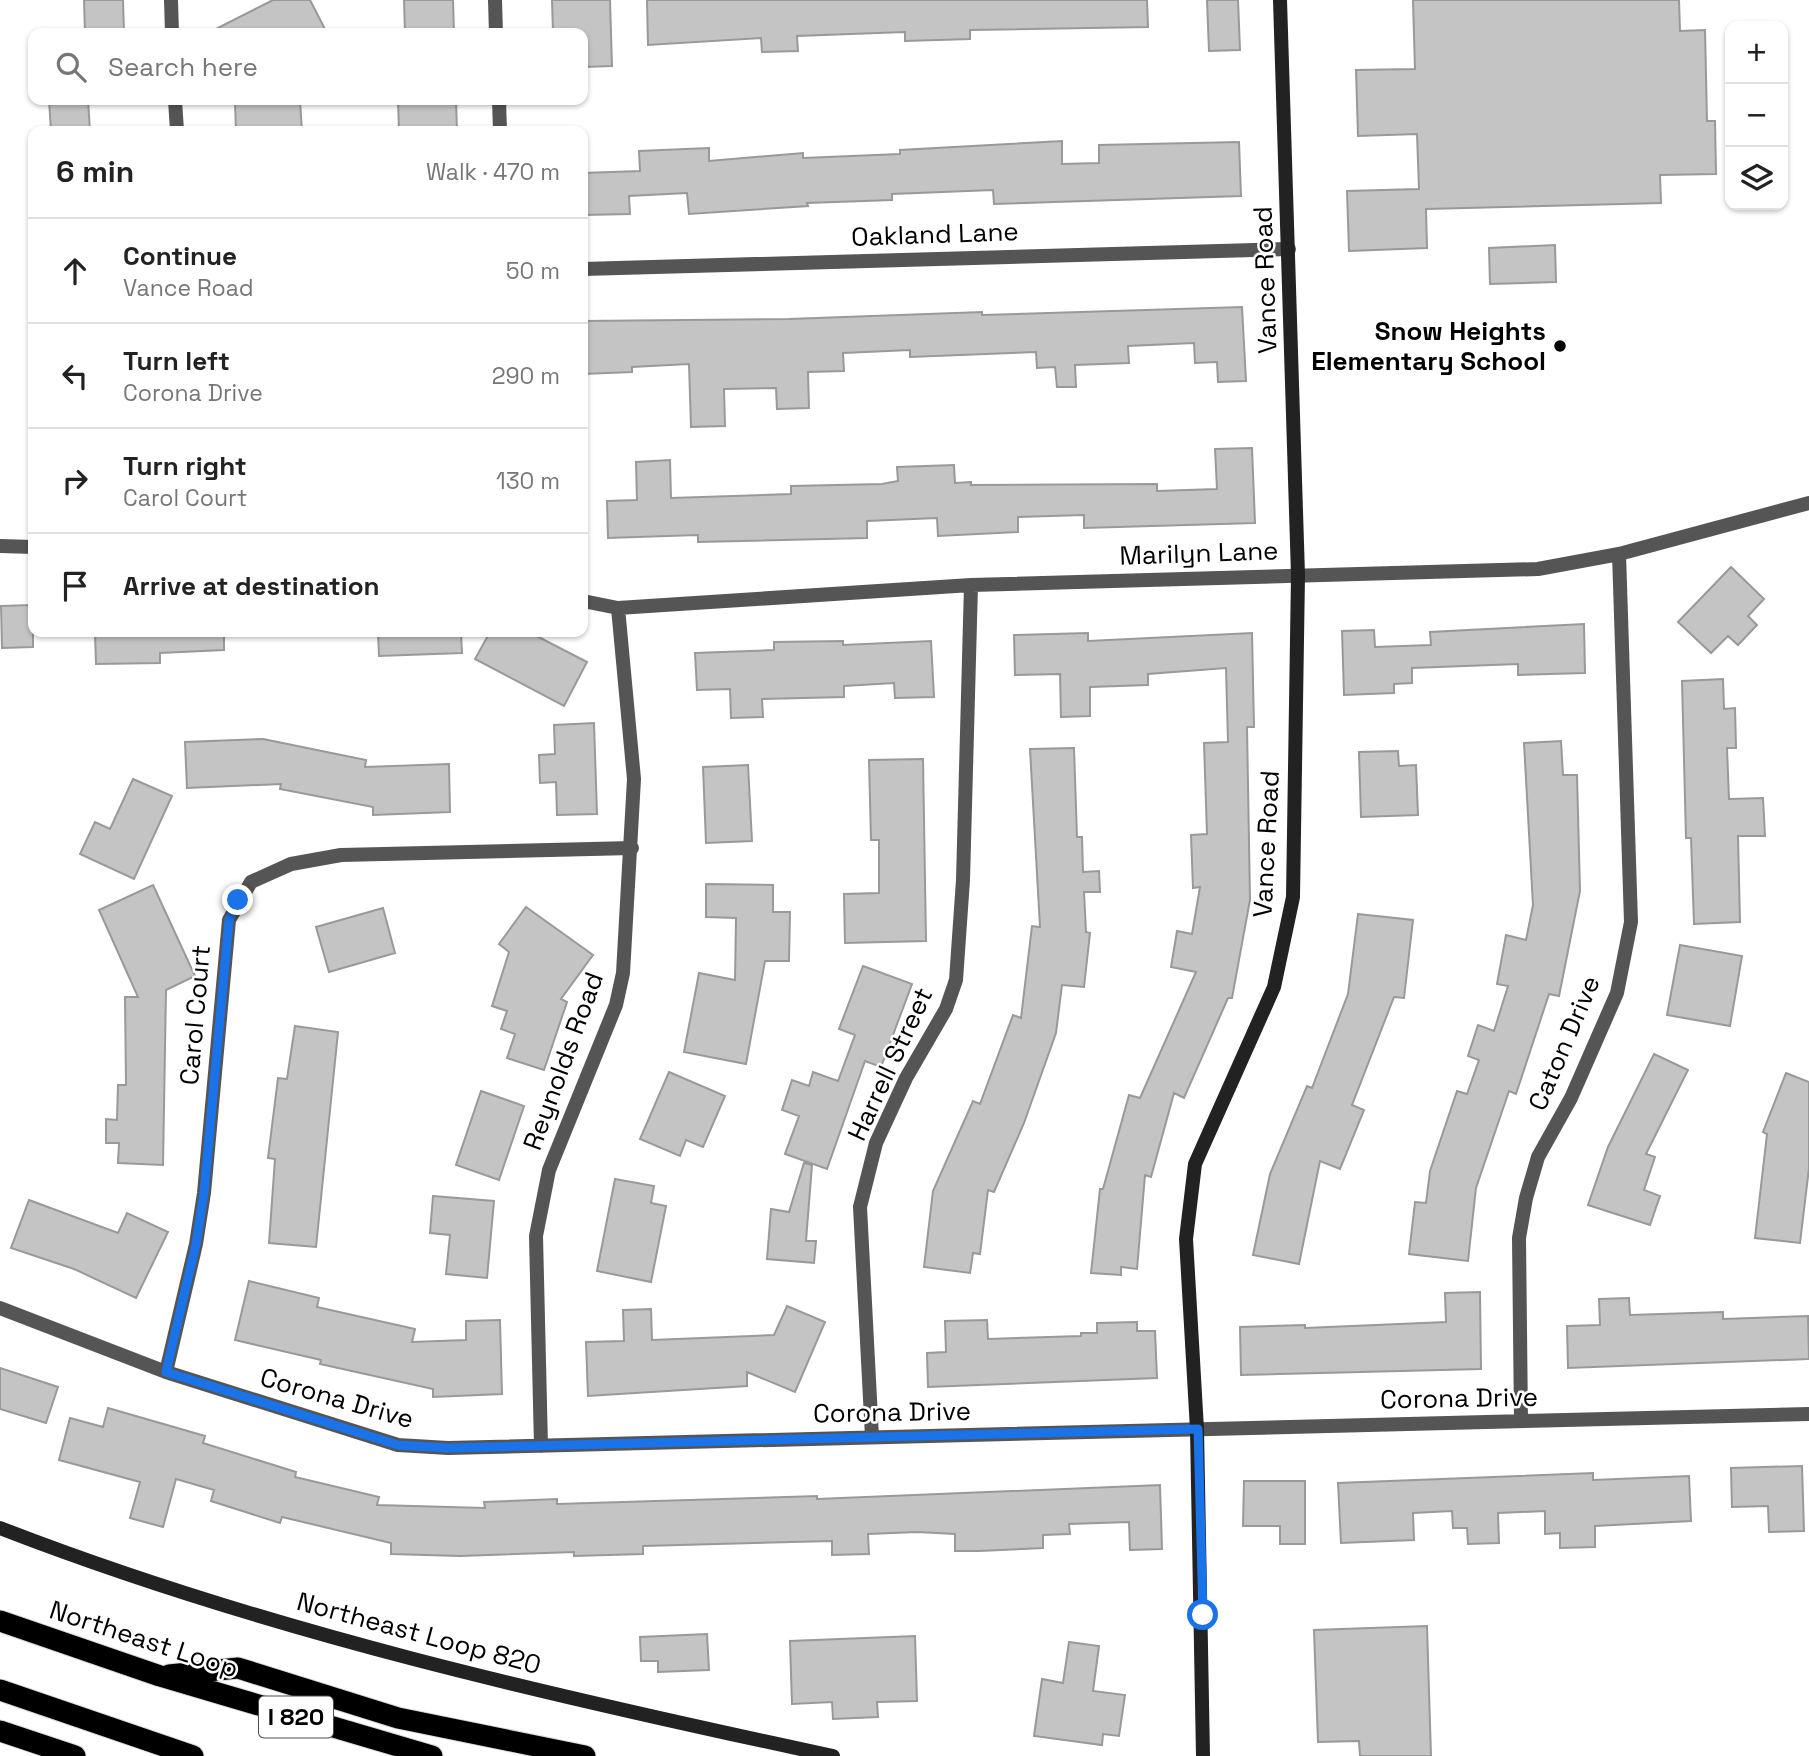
<!DOCTYPE html>
<html lang="en">
<head>
<meta charset="utf-8">
<style>
	body { margin:0; font-family:"Space Grotesk",sans-serif; background:#f6f6f6; color:#222 }
	.controls { position:absolute; right:21px; top:21px; display:grid; overflow:hidden; border-radius:14px; box-shadow:0 2px 5px #0004 }
	.controls button { width:63px; height:63px; display:grid; place-items:center; padding:0; border:0; border-bottom:2px solid #e0e0e0; background:#fff; color:#222; font:35px sans-serif }
	.stop { position:absolute; width:21px; height:21px; margin:-16px; border:5px solid #1a73e8; border-radius:50%; background:#fff }
	.stop.end { background:#1a73e8; border-color:#fff; box-shadow:0 2px 7px #0008 }
	.list { margin:0; padding:0; list-style:none }
	h2 { display:flex; justify-content:space-between; align-items:center; height:91px; margin:0; padding:0 28px; font-size:30px }
	h2 small { font-size:23px; font-weight:400; color:#767676 }
	.list li { display:grid; grid-template-columns:46px 1fr auto; gap:21px; align-items:center; box-sizing:border-box; height:105px; padding:0 28px; border-top:2px solid #e0e0e0 }
	.list b { display:block; font-size:26px; white-space:nowrap }
	.list p { margin:0; font-size:23px; white-space:nowrap; color:#767676 }
	.list em { font-size:23px; font-style:normal; color:#767676 }
	.icon { flex:none; width:38px; height:38px; fill:none; stroke:currentColor; stroke-width:2; stroke-linecap:round; stroke-linejoin:round }
	.map { position:relative; flex:none; width:1809px; height:1756px; overflow:hidden }
	.search { position:absolute; background:#fff; box-shadow:0 2px 5px #0004; left:28px; top:28px; width:560px; height:77px; display:flex; align-items:center; gap:18px; box-sizing:border-box; padding:0 24px; border-radius:14px; color:#767676; font-size:26px }
	.panel { position:absolute; background:#fff; box-shadow:0 2px 5px #0004; left:28px; top:126px; width:560px; height:511px; border-radius:14px }
	.map>svg:first-child { display:block }
	.building { fill:#c4c4c4; stroke:#999; stroke-width:2 }
	.lines { fill:none; stroke-linecap:round; stroke-linejoin:round }
	.highway-casing { stroke:#dbdbdb; stroke-width:23 }
	.street { stroke:#555; stroke-width:14 }
	.secondary { stroke:#222; stroke-width:14 }
	.highway { stroke:#000; stroke-width:21 }
	.route { stroke:#1a73e8; stroke-width:9 }
	.poi-dot { fill:#000; stroke:#fff; stroke-width:2.5 }
	.labels { text-anchor:middle; stroke-width:5; stroke-linejoin:round; paint-order:stroke }
	.shield { fill:#fff; stroke:#4c4c4c; stroke-width:2 }
	.shield-label { font-size:24px; font-weight:bold; fill:#000 }
	.street-label { font-size:26px; fill:#000; stroke:#fff }
	.poi-label { font-size:26px; font-weight:bold; fill:#000; stroke:#fff; text-anchor:end }
</style>
</head>
<body>
<div class="map">
<svg width="1809" height="1756" viewBox="0 0 1809 1756">
	<rect width="100%" height="100%" fill="#fff"/>
	<path class="building" d="M 84,0 L 123,0 L 124,33 L 85,33 Z
		M 273,0 L 310,0 L 327,33 L 208,33 Z
		M 404,0 L 453,0 L 454,33 L 405,33 Z
		M 552,0 L 610,0 L 612,66 L 583,67 L 583,33 L 553,32 Z
		M 647,0 L 1147,0 L 1148,27 L 970,30 L 970,39 L 905,41 L 905,32 L 797,36 L 798,51 L 762,52 L 761,38 L 648,45 Z
		M 1207,0 L 1238,0 L 1240,50 L 1209,51 Z
		M 1413,0 L 1679,0 L 1680,31 L 1705,30 L 1707,121 L 1715,121 L 1716,174 L 1660,175 L 1661,203 L 1426,209 L 1427,248 L 1349,251 L 1347,191 L 1419,189 L 1417,134 L 1358,136 L 1356,70 L 1415,69 Z
		M 49,100 L 88,100 L 90,131 L 51,131 Z
		M 398,100 L 456,100 L 457,131 L 399,131 Z
		M 300,101 L 302,131 L 236,131 L 235,103 Z
		M 1062,141 L 1062,164 L 1099,163 L 1099,145 L 1239,142 L 1241,196 L 994,204 L 993,190 L 892,194 L 892,200 L 807,203 L 808,206 L 689,214 L 687,193 L 629,196 L 630,214 L 583,215 L 583,173 L 640,171 L 639,151 L 709,148 L 709,161 L 803,153 L 803,158 L 900,154 L 900,150 Z
		M 1555,245 L 1556,282 L 1490,284 L 1489,248 Z
		M 1242,307 L 1246,381 L 1218,382 L 1217,362 L 1195,363 L 1194,343 L 1128,346 L 1129,363 L 1075,365 L 1076,387 L 1057,387 L 1055,367 L 1037,368 L 1036,352 L 910,357 L 910,350 L 843,353 L 844,371 L 808,372 L 809,408 L 777,409 L 776,388 L 724,389 L 725,426 L 691,427 L 689,364 L 632,367 L 632,372 L 583,374 L 583,321 L 789,319 L 982,312 L 982,315 Z
		M 1252,448 L 1255,523 L 1084,528 L 1084,515 L 1018,517 L 1018,532 L 938,536 L 937,518 L 867,521 L 867,538 L 698,542 L 698,535 L 608,538 L 607,501 L 637,500 L 636,462 L 670,460 L 671,498 L 791,494 L 791,486 L 882,484 L 898,481 L 897,467 L 954,465 L 955,483 L 971,482 L 971,485 L 1157,484 L 1157,491 L 1217,489 L 1215,449 Z
		M 1731,567 L 1764,599 L 1748,616 L 1757,625 L 1738,645 L 1728,636 L 1711,653 L 1678,622 Z
		M 33,605 L 33,647 L 2,648 L 1,606 Z
		M 1584,624 L 1585,673 L 1518,675 L 1518,664 L 1412,668 L 1412,683 L 1394,684 L 1394,693 L 1344,695 L 1342,631 L 1374,630 L 1375,647 L 1431,645 L 1430,632 Z
		M 95,632 L 224,632 L 224,650 L 160,653 L 160,663 L 96,664 Z
		M 378,632 L 461,632 L 462,653 L 379,656 Z
		M 490,632 L 529,632 L 587,662 L 564,706 L 475,659 Z
		M 1088,633 L 1088,641 L 1252,633 L 1254,727 L 1247,727 L 1250,900 L 1232,998 L 1228,998 L 1184,1098 L 1174,1093 L 1151,1177 L 1145,1175 L 1137,1269 L 1121,1267 L 1121,1275 L 1091,1273 L 1100,1189 L 1103,1189 L 1129,1095 L 1140,1098 L 1196,972 L 1171,967 L 1177,931 L 1192,934 L 1200,887 L 1193,888 L 1191,835 L 1207,834 L 1204,743 L 1228,742 L 1226,668 L 1148,674 L 1148,685 L 1090,687 L 1090,716 L 1061,717 L 1060,674 L 1015,675 L 1014,635 Z
		M 843,641 L 843,645 L 931,641 L 934,697 L 895,698 L 894,683 L 844,686 L 844,697 L 762,699 L 763,717 L 731,718 L 730,689 L 697,690 L 695,653 L 774,650 L 774,642 Z
		M 1723,679 L 1724,709 L 1735,708 L 1736,748 L 1727,748 L 1729,799 L 1763,798 L 1765,836 L 1738,836 L 1740,922 L 1694,924 L 1691,838 L 1686,838 L 1682,681 Z
		M 594,723 L 597,814 L 557,815 L 556,782 L 540,783 L 539,755 L 555,754 L 554,725 Z
		M 263,739 L 366,760 L 365,767 L 449,764 L 450,812 L 373,815 L 373,807 L 280,789 L 281,784 L 187,788 L 185,742 Z
		M 1561,741 L 1563,775 L 1577,775 L 1580,891 L 1559,996 L 1549,994 L 1516,1094 L 1509,1091 L 1476,1188 L 1468,1261 L 1409,1254 L 1415,1202 L 1426,1203 L 1430,1171 L 1457,1091 L 1467,1094 L 1479,1060 L 1468,1056 L 1478,1025 L 1494,1031 L 1508,986 L 1497,984 L 1506,935 L 1526,940 L 1533,905 L 1524,743 Z
		M 1074,748 L 1077,837 L 1082,837 L 1083,872 L 1099,871 L 1100,892 L 1084,892 L 1086,932 L 1090,933 L 1084,987 L 1062,985 L 1056,1033 L 1024,1123 L 994,1192 L 988,1190 L 980,1254 L 973,1253 L 970,1273 L 924,1267 L 933,1191 L 973,1101 L 980,1104 L 1013,1015 L 1021,1018 L 1032,926 L 1040,927 L 1030,749 Z
		M 1398,751 L 1399,766 L 1416,765 L 1418,815 L 1361,817 L 1359,752 Z
		M 923,759 L 926,941 L 845,943 L 844,894 L 879,893 L 879,840 L 871,840 L 869,760 Z
		M 748,765 L 752,841 L 706,843 L 703,767 Z
		M 133,779 L 172,796 L 134,879 L 80,854 L 95,822 L 110,829 Z
		M 706,884 L 773,885 L 773,912 L 790,912 L 789,961 L 765,961 L 746,1064 L 684,1052 L 699,973 L 735,980 L 736,918 L 706,917 Z
		M 153,885 L 195,976 L 166,990 L 163,1165 L 118,1163 L 119,1143 L 106,1143 L 106,1119 L 117,1120 L 118,1085 L 126,1085 L 125,997 L 138,997 L 99,910 Z
		M 526,907 L 593,955 L 561,999 L 567,1002 L 544,1070 L 507,1058 L 515,1034 L 501,1029 L 507,1011 L 492,1006 L 509,952 L 499,944 Z
		M 383,908 L 395,953 L 329,972 L 316,927 Z
		M 1358,914 L 1413,920 L 1404,998 L 1394,997 L 1352,1105 L 1364,1110 L 1340,1169 L 1320,1161 L 1299,1264 L 1253,1255 L 1270,1174 L 1307,1086 L 1312,1088 L 1348,994 Z
		M 1680,945 L 1742,956 L 1730,1026 L 1667,1015 Z
		M 863,966 L 912,984 L 881,1067 L 865,1061 L 827,1169 L 785,1154 L 799,1116 L 782,1110 L 792,1080 L 809,1086 L 813,1072 L 838,1081 L 855,1035 L 839,1029 Z
		M 295,1026 L 338,1032 L 316,1247 L 269,1243 L 275,1159 L 268,1158 L 278,1078 L 287,1079 Z
		M 1654,1054 L 1688,1070 L 1646,1154 L 1655,1157 L 1644,1190 L 1660,1196 L 1650,1225 L 1588,1205 L 1608,1147 Z
		M 669,1072 L 725,1096 L 703,1147 L 686,1140 L 680,1156 L 640,1139 Z
		M 1786,1073 L 1809,1082 L 1809,1168 L 1800,1243 L 1755,1238 L 1767,1134 L 1763,1132 Z
		M 481,1091 L 524,1106 L 499,1180 L 456,1165 Z
		M 804,1163 L 812,1165 L 806,1241 L 816,1241 L 814,1263 L 767,1259 L 771,1209 L 789,1212 Z
		M 615,1179 L 654,1186 L 651,1203 L 666,1206 L 651,1282 L 597,1271 Z
		M 433,1196 L 494,1201 L 487,1278 L 446,1274 L 450,1235 L 430,1233 Z
		M 29,1200 L 118,1233 L 127,1213 L 168,1232 L 136,1298 L 74,1269 L 11,1248 Z
		M 249,1281 L 319,1298 L 317,1307 L 415,1329 L 412,1342 L 466,1340 L 466,1321 L 500,1320 L 502,1394 L 433,1397 L 433,1389 L 320,1364 L 321,1360 L 235,1340 Z
		M 1480,1292 L 1481,1369 L 1241,1375 L 1240,1327 L 1305,1325 L 1305,1328 L 1446,1322 L 1445,1293 Z
		M 1629,1298 L 1630,1315 L 1723,1312 L 1723,1319 L 1808,1316 L 1809,1359 L 1568,1368 L 1567,1326 L 1600,1325 L 1599,1299 Z
		M 787,1306 L 825,1322 L 795,1392 L 747,1372 L 747,1386 L 588,1396 L 586,1342 L 624,1341 L 623,1310 L 651,1309 L 652,1340 L 774,1335 Z
		M 987,1320 L 988,1339 L 1081,1336 L 1081,1333 L 1097,1333 L 1097,1323 L 1137,1322 L 1137,1331 L 1155,1331 L 1157,1378 L 928,1387 L 927,1353 L 946,1352 L 945,1321 Z
		M 0,1368 L 58,1387 L 46,1423 L 0,1409 Z
		M 108,1408 L 205,1436 L 203,1443 L 296,1472 L 295,1477 L 379,1497 L 377,1505 L 485,1508 L 484,1502 L 557,1499 L 557,1504 L 817,1496 L 817,1499 L 1160,1485 L 1162,1549 L 1130,1550 L 1129,1522 L 1069,1524 L 1070,1534 L 1043,1535 L 1043,1548 L 979,1551 L 955,1551 L 955,1534 L 917,1532 L 868,1534 L 869,1554 L 832,1555 L 832,1541 L 643,1546 L 643,1554 L 574,1556 L 574,1552 L 460,1556 L 391,1554 L 391,1543 L 282,1517 L 280,1523 L 211,1501 L 214,1490 L 176,1479 L 163,1527 L 130,1518 L 140,1482 L 59,1460 L 70,1418 L 103,1427 Z
		M 1802,1466 L 1804,1531 L 1769,1532 L 1768,1506 L 1732,1507 L 1731,1468 Z
		M 1593,1473 L 1593,1480 L 1689,1476 L 1691,1521 L 1595,1526 L 1595,1547 L 1560,1548 L 1560,1533 L 1545,1534 L 1545,1511 L 1498,1513 L 1499,1543 L 1468,1544 L 1467,1528 L 1453,1528 L 1452,1511 L 1413,1513 L 1414,1540 L 1341,1543 L 1338,1483 Z
		M 1244,1481 L 1305,1481 L 1305,1544 L 1280,1544 L 1280,1526 L 1243,1526 Z
		M 1427,1626 L 1431,1756 L 1360,1756 L 1359,1741 L 1318,1742 L 1314,1630 Z
		M 707,1634 L 709,1670 L 658,1672 L 658,1661 L 641,1661 L 640,1637 Z
		M 915,1636 L 917,1701 L 877,1702 L 878,1717 L 833,1719 L 832,1702 L 792,1704 L 790,1641 Z
		M 1069,1642 L 1099,1646 L 1093,1691 L 1125,1695 L 1119,1736 L 1103,1734 L 1102,1745 L 1034,1736 L 1042,1679 L 1063,1683 Z"/>
	<g class="lines">
		<defs>
			<path id="highway" d="M 0,1621 L 160,1676 L 432,1756
				M 169,1675 L 238,1668 L 398,1718 L 585,1756
				M 0,1690 L 193,1756
				M 0,1731 L 75,1756"/>
		</defs>
		<use href="#highway" class="highway-casing"/>
		<path class="street" d="M 171,0 L 172,33
			M 495,0 L 496,33
			M 175,100 L 177,131
			M 499,100 L 500,131
			M 583,269 L 1289,249
			M 0,546 L 33,547
			M 583,601 L 618,608 L 971,585 L 1538,569 L 1619,554 L 1809,503
			M 0,1308 L 166,1372 L 398,1445 L 448,1448 L 1809,1414
			M 166,1372 L 196,1244 L 204,1193 L 229,920 L 251,882 L 291,864 L 341,855 L 632,848
			M 1521,1421 L 1519,1238 L 1526,1198 L 1538,1157 L 1571,1098 L 1617,993 L 1631,922 L 1619,554
			M 872,1437 L 860,1207 L 876,1143 L 906,1078 L 946,1009 L 956,980 L 963,880 L 971,585
			M 541,1446 L 536,1236 L 549,1170 L 616,1005 L 623,973 L 634,779 L 618,608"/>
		<path class="secondary" d="M 0,1528 C 268,1632 552,1696 833,1756
			M 1203,1756 L 1197,1429 L 1186,1239 L 1195,1164 L 1274,987 L 1293,897 L 1298,575 L 1280,0"/>
		<use href="#highway" class="highway"/>
	</g>
	<g class="lines">
		<path class="route" d="M 238,900 L 229,920 L 204,1193 L 196,1244 L 166,1372 L 398,1445 L 448,1448 L 1198,1429 L 1203,1615"/>
	</g>
	<circle class="poi-dot" cx="1560" cy="346" r="7"/>
	<g class="labels">
		<rect class="shield" x="259" y="1696.5" width="74" height="41" rx="5"/>
		<g class="shield-label">
			<text x="296" y="1725">I 820</text>
		</g>
		<g class="street-label">
			<text transform="translate(935 234) rotate(-2)" y="9">Oakland Lane</text>
			<text transform="translate(1265 280) rotate(-92)" y="9">Vance Road</text>
			<text transform="translate(1199 553) rotate(-2)" y="9">Marilyn Lane</text>
			<text transform="translate(1266 844) rotate(-87)" y="9">Vance Road</text>
			<text transform="translate(195 1015) rotate(-85)" y="9">Carol Court</text>
			<text transform="translate(1564 1043) rotate(-67)" y="9">Caton Drive</text>
			<text transform="translate(563 1061) rotate(-70)" y="9">Reynolds Road</text>
			<text transform="translate(890 1064) rotate(-65)" y="9">Harrell Street</text>
			<text transform="translate(337 1398) rotate(16)" y="9">Corona Drive</text>
			<text transform="translate(1459 1398) rotate(-1)" y="9">Corona Drive</text>
			<text transform="translate(892 1412) rotate(-1)" y="9">Corona Drive</text>
			<text transform="translate(419 1633) rotate(15)" y="9">Northeast Loop 820</text>
			<text transform="translate(144 1639) rotate(18)" y="9">Northeast Loop</text>
		</g>
		<g class="poi-label">
			<text x="1546" y="340">Snow Heights<tspan x="1546" dy="30">Elementary School</tspan></text>
		</g>
	</g>
</svg>
<div class="controls">
<button>+</button>
<button>−</button>
<button><svg class="icon" aria-label="layers" viewBox="0 0 24 24"><path d="M12 4l9 5-9 5-9-5zM3 14l9 5 9-5"/></svg></button>
</div>
<div class="stop" style="left:1203px;top:1615px"></div>
<div class="stop end" style="left:238px;top:900px"></div>
<div class="search"><svg class="icon" aria-label="search" viewBox="0 0 24 24"><circle cx="10" cy="10" r="6"/><path d="M15 15l6 6"/></svg>Search here</div>
<section class="panel">
<h2>6 min<small>Walk · 470 m</small></h2>
<ul class="list">
<li><svg class="icon" aria-label="ahead" viewBox="0 0 24 24"><path d="M12 20V5M6 11l6-6 6 6"/></svg><div><b>Continue</b><p>Vance Road</p></div><em>50 m</em></li>
<li><svg class="icon" aria-label="left" viewBox="0 0 24 24"><path d="M17 20v-9H6M10 6l-5 5 5 5"/></svg><div><b>Turn left</b><p>Corona Drive</p></div><em>290 m</em></li>
<li><svg class="icon" aria-label="right" viewBox="0 0 24 24"><path d="M7 20v-9h11M14 6l5 5-5 5"/></svg><div><b>Turn right</b><p>Carol Court</p></div><em>130 m</em></li>
<li><svg class="icon" aria-label="arrive" viewBox="0 0 24 24"><path d="M6 21V4h12l-3 4 3 4H6"/></svg><div><b>Arrive at destination</b></div></li>
</ul>
</section>
</div>
</body>
</html>
